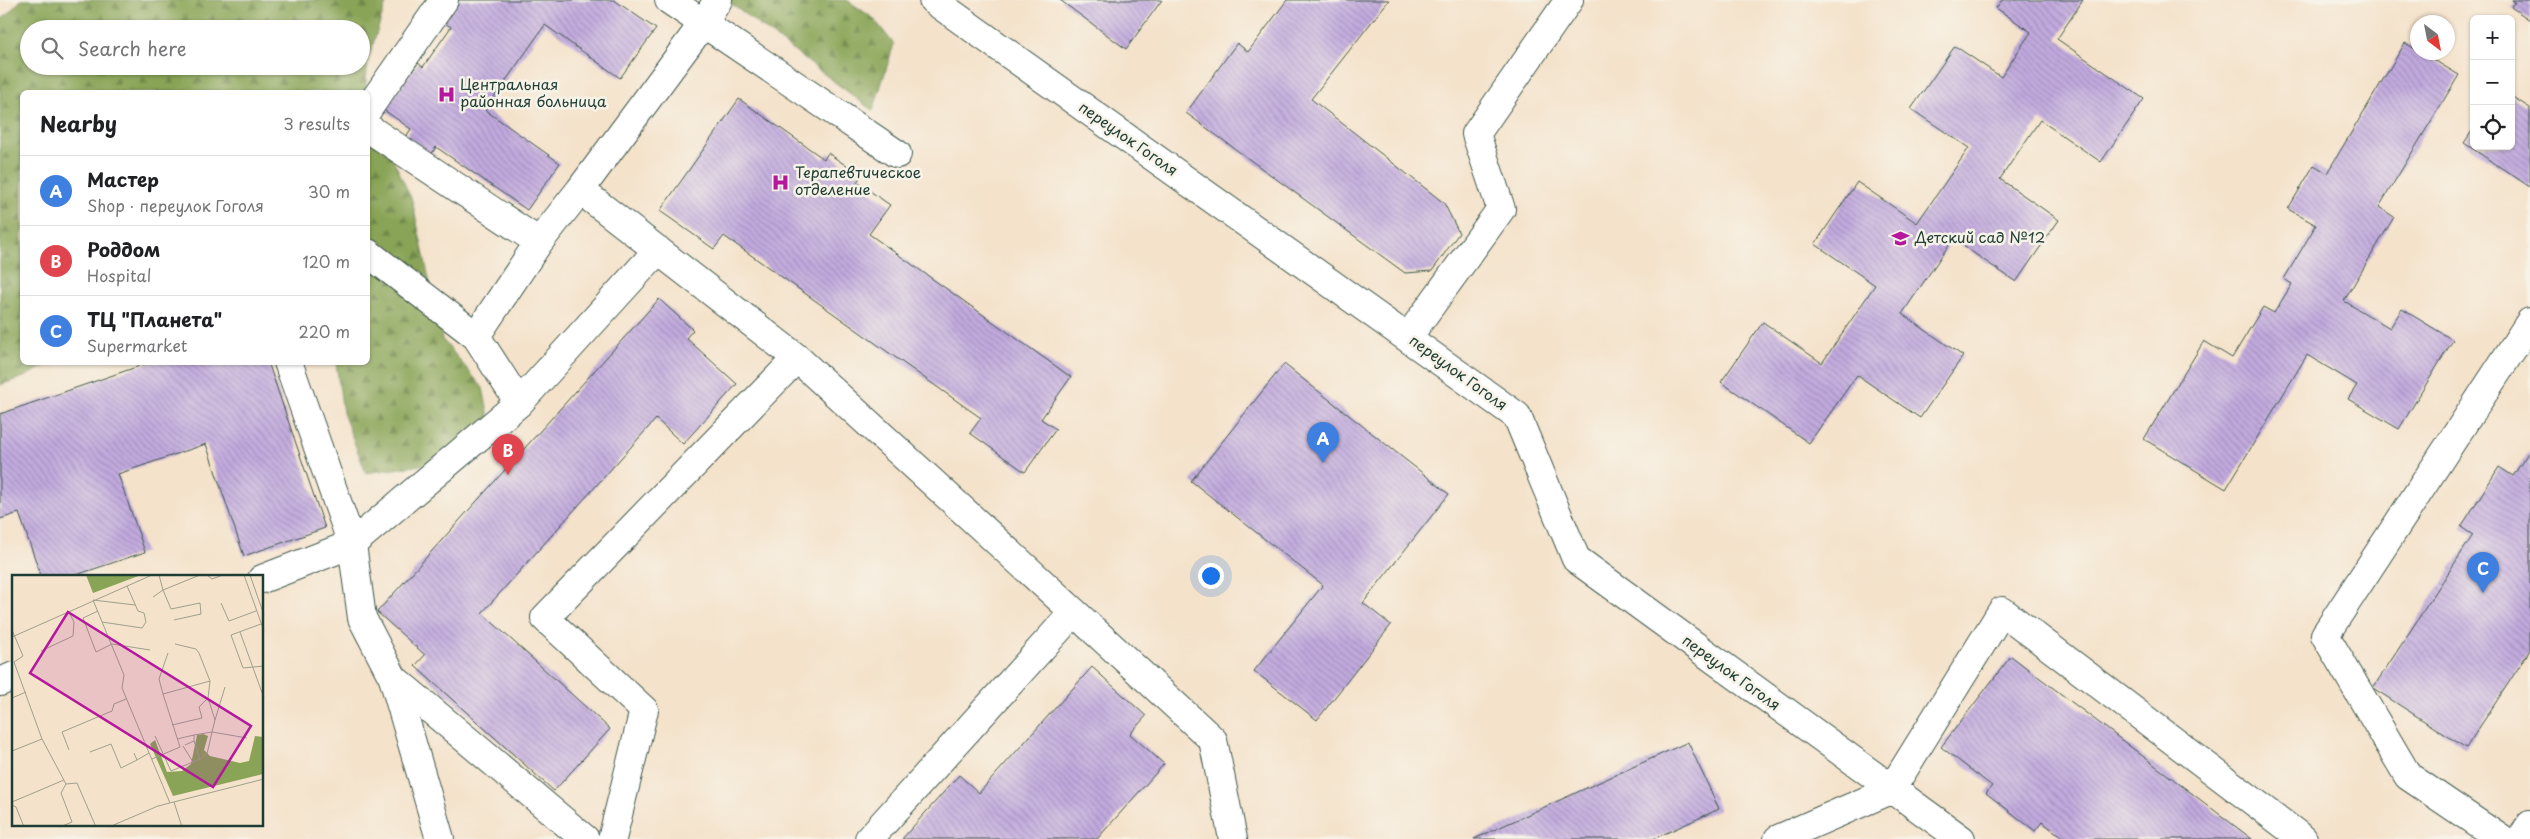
<!DOCTYPE html>
<html lang="en">
<head>
<meta charset="utf-8">
<style>
	body { margin:0; font-family:"Playpen Sans",sans-serif; background:#f2f2f2; color:#202124 }
	.controls { position:absolute; right:15px; top:15px; display:grid; overflow:hidden; border-radius:8px; box-shadow:0 1px 4px #0004 }
	.controls button { width:45px; height:45px; display:grid; place-items:center; padding:0; border:0; border-bottom:1px solid #e0e0e0; background:#fff; color:#202124; font:25px sans-serif }
	.compass { position:absolute; left:2410px; top:15px; width:45px; height:45px; border-radius:50%; background:#fff; box-shadow:0 1px 4px #0004; rotate:148deg }
	.you { position:absolute; left:1210px; top:575px; width:18px; height:18px; margin:-12px; border:4px solid #fff; border-radius:50%; background:#1a73e8; box-shadow:0 0 0 8px #1a73e833 }
	.badge { display:grid; place-items:center; width:32px; height:32px; border-radius:50%; background:#b5179e; color:#fff; font-size:16px; font-weight:700 }
	.pin { position:absolute; translate:-50% -41px; filter:drop-shadow(0 1px 2px #0008) }
	.pin::after { content:''; position:absolute; top:26px; width:18px; height:15px; background:inherit; clip-path:polygon(0 0,100% 0,50% 100%) }
	.list { margin:0; padding:0; list-style:none }
	h2 { display:flex; justify-content:space-between; align-items:center; height:65px; margin:0; padding:0 20px; font-size:21px }
	h2 small { font-size:16px; font-weight:400; color:#757577 }
	.list li { display:grid; grid-template-columns:32px 1fr auto; gap:15px; align-items:center; box-sizing:border-box; height:70px; padding:0 20px; border-top:1px solid #e0e0e0 }
	.list b { display:block; font-size:19px; white-space:nowrap }
	.list p { margin:0; font-size:16px; white-space:nowrap; color:#757577 }
	.list em { font-size:16px; font-style:normal; color:#757577 }
	.icon { flex:none; width:28px; height:28px; fill:none; stroke:currentColor; stroke-width:2; stroke-linecap:round; stroke-linejoin:round }
	.map { position:relative; flex:none; width:2530px; height:839px; overflow:hidden }
	.search { position:absolute; background:#fff; box-shadow:0 1px 4px #0004; left:20px; top:20px; width:350px; height:55px; display:flex; align-items:center; gap:12px; box-sizing:border-box; padding:0 18px; border-radius:28px; color:#757577; font-size:19px }
	.panel { position:absolute; background:#fff; box-shadow:0 1px 4px #0004; left:20px; top:90px; width:350px; height:275px; border-radius:8px }
	.map>svg:first-child { display:block }
	.forest { fill:url(#forest-firs); stroke:#547045; fill-rule:evenodd }
	.building { fill:url(#building-back-hatch) }
	.lines { fill:none; stroke-linecap:round; stroke-linejoin:round }
	.minor-casing { stroke:#3f564a; stroke-width:30 }
	.minor { stroke:#fff; stroke-width:28 }
	.labels { text-anchor:middle; stroke-width:5; stroke-linejoin:round; paint-order:stroke }
	.poi-label { font-size:15px; fill:#1f3d34; stroke:#f7f3e8; text-anchor:start }
	.street-label { font-size:15px; fill:#1f3d34; stroke:#f7f3e8 }
	.inset-road { fill:none; stroke:#9fa08e; stroke-width:1 }
	.view { fill:#b5179e; fill-opacity:0.15; stroke:#b5179e; stroke-width:2.5 }
	.inset-edge { fill:none; stroke:#1f3d34; stroke-width:2.5 }
</style>
</head>
<body>
<div class="map">
<svg width="2530" height="839" viewBox="0 0 2530 839">
	<defs>
		<pattern id="forest-firs" width="22" height="20" patternUnits="userSpaceOnUse" patternTransform="scale(1.25)"><rect width="22" height="20" fill="#89a456"/><path d="M5 1l3.5 6h-7zM16 11l3.5 6h-7z" fill="#6f8748"/></pattern>
		<pattern id="building-back-hatch" width="6" height="6" patternUnits="userSpaceOnUse" patternTransform="scale(1.25)"><rect width="6" height="6" fill="#c2aadf"/><path d="M-1 5l2 2M0 0l6 6M5-1l2 2" fill="none" stroke="#9d8cb6"/></pattern>
	</defs>
	<rect width="100%" height="100%" fill="#f7f3e8"/>
	<filter id="ink" filterUnits="userSpaceOnUse"><feTurbulence type="fractalNoise" baseFrequency=".02" numOctaves="2"/><feDisplacementMap in="SourceGraphic" scale="10" xChannelSelector="R" yChannelSelector="G"/><feConvolveMatrix kernelMatrix="1 2 1 2 8 2 1 2 1" color-interpolation-filters="sRGB"/></filter>
	<filter id="wash" filterUnits="userSpaceOnUse"><feTurbulence type="fractalNoise" baseFrequency=".0096" numOctaves="4" result="noise"/><feDisplacementMap in="SourceGraphic" scale="20" xChannelSelector="R" yChannelSelector="G"/><feGaussianBlur stdDeviation="1.12" result="paint"/><feColorMatrix in="noise" values="0 0 0 0 0 0 0 0 0 0 0 0 0 0 0 0 0 1.4 0 .05"/><feComposite in="paint" operator="in"/></filter>
	<g filter="url(#wash)">
		<rect width="100%" height="100%" fill="#f4e2ca"/>
		<path class="forest" d="M 21,0 L 387,0 L 368,60 L 365,92 L 22,92 L 22,362 L 50,363 L 24,377 L 0,385 L 0,21 ZM 29,29 L 361,29 L 361,66 L 29,66 Z
			M 726,0 L 847,0 L 873,18 L 894,44 L 873,111 Z
			M 368,105 L 412,200 L 442,339 L 483,388 L 490,421 L 435,463 L 366,473 L 343,413 L 336,363 L 368,362 Z"/>
		<g id="blocks">
			<path class="building" d="M 445,0 L 614,0 L 656,29 L 620,78 L 545,25 L 485,110 L 560,163 L 527,210 L 436,147 L 431,155 L 405,138 L 411,129 L 384,110 L 418,63 L 423,67 L 451,27 L 434,16 Z
				M 1060,0 L 1162,0 L 1126,49 Z
				M 1287,0 L 1389,0 L 1311,99 L 1444,203 L 1459,233 L 1432,271 L 1405,273 L 1186,113 L 1237,43 L 1248,52 Z
				M 2002,0 L 2083,0 L 2057,39 L 2144,99 L 2101,162 L 2040,120 L 2000,179 L 2059,220 L 2016,282 L 1953,239 L 1902,314 L 1963,356 L 1920,418 L 1857,375 L 1809,443 L 1721,382 L 1763,322 L 1822,363 L 1875,285 L 1815,244 L 1857,182 L 1917,223 L 1969,148 L 1911,109 L 1955,46 L 2001,77 L 2031,32 L 1996,8 Z
				M 2512,0 L 2530,0 L 2530,20 L 2511,7 L 2515,2 Z
				M 2405,43 L 2459,75 L 2379,207 L 2394,217 L 2344,301 L 2390,328 L 2402,309 L 2453,340 L 2399,429 L 2348,399 L 2357,385 L 2307,355 L 2226,489 L 2144,439 L 2204,341 L 2232,358 L 2263,307 L 2274,313 L 2292,284 L 2284,279 L 2316,225 L 2288,209 L 2314,165 L 2327,173 Z
				M 2511,96 L 2530,108 L 2530,187 L 2464,143 L 2474,128 L 2474,146 L 2511,146 Z
				M 739,99 L 824,159 L 828,153 L 861,176 L 857,182 L 890,205 L 869,234 L 1071,377 L 1041,419 L 1056,429 L 1025,472 L 970,433 L 981,418 L 724,236 L 714,249 L 660,211 Z
				M 659,299 L 693,330 L 686,338 L 737,384 L 683,444 L 656,419 L 482,613 L 610,729 L 554,791 L 415,666 L 425,655 L 377,612 Z
				M 151,362 L 268,362 L 325,528 L 244,556 L 206,444 L 118,474 L 145,552 L 73,576 L 41,576 L 19,513 L 0,519 L 0,414 Z
				M 1284,364 L 1449,494 L 1363,603 L 1391,625 L 1317,720 L 1254,671 L 1323,585 L 1191,481 Z
				M 2530,450 L 2530,650 L 2466,748 L 2373,688 L 2473,535 L 2461,527 L 2499,467 L 2513,476 Z
				M 2011,656 L 2252,839 L 2065,839 L 2042,822 L 2035,831 L 1986,793 L 1992,786 L 1941,747 Z
				M 1092,667 L 1146,716 L 1130,734 L 1164,764 L 1097,839 L 902,839 L 959,775 L 979,793 Z
				M 1688,742 L 1719,809 L 1653,839 L 1474,839 Z"/>
		</g>
	</g>
	<g filter="url(#ink)">
		<use href="#blocks" fill-opacity="0" stroke="#3f564a" stroke-width="1"/>
		<g class="lines">
			<defs>
				<path id="minor" d="M 669,0 L 897,154
					M 718,0 L 703,24 L 580,190 L 797,358 L 1074,612 L 869,839
					M 933,0 L 1517,416 L 1576,559 L 1961,839
					M 368,109 L 444,0
					M 368,128 L 539,242 L 580,190
					M 539,242 L 476,336 L 519,403 L 352,544 L 362,618 L 393,678 L 585,839
					M 368,253 L 476,336
					M 1408,337 L 1501,209 L 1476,134 L 1569,0
					M 519,403 L 658,250
					M 262,579 L 352,544 L 288,362
					M 1074,612 L 1213,740 L 1233,839
					M 393,678 L 440,839
					M 0,682 L 14,676
					M 612,839 L 644,710 L 545,618 L 797,358
					M 1778,839 L 1891,790 L 2002,611 L 2303,839
					M 2501,839 L 2408,776 L 2325,635 L 2530,322
					M 2521,839 L 2530,825"/>
			</defs>
			<use href="#minor" class="minor-casing"/>
			<use href="#minor" class="minor"/>
		</g>
	</g>
	<defs>
		<symbol id="hospital-bare" viewBox="-9 -9 18 18"><path d="M-5-5h3v3.5h4V-5h3V5h-3V1.5h-4V5h-3Z" fill="#b5179e" stroke="#f7f3e8" stroke-width="2.5" paint-order="stroke"/></symbol>
		<symbol id="school-bare" viewBox="-9 -9 18 18"><path d="M0-5L7-2L0 1L-7-2ZM-4 1L0 2.5L4 1V4Q0 6-4 4Z" fill="#b5179e" stroke="#f7f3e8" stroke-width="2.5" paint-order="stroke"/></symbol>
	</defs>
	<g fill-rule="evenodd">
		<use href="#hospital-bare" x="434" y="82" width="25" height="25"/>
		<use href="#hospital-bare" x="768" y="170" width="25" height="25"/>
		<use href="#school-bare" x="1888" y="226" width="25" height="25"/>
	</g>
	<g class="labels">
		<g class="poi-label">
			<text x="460" y="90">Центральная<tspan x="460" dy="17">районная больница</tspan></text>
			<text x="795" y="178">Терапевтическое<tspan x="795" dy="17">отделение</tspan></text>
			<text x="1915" y="243">Детский сад №12</text>
		</g>
		<g class="street-label">
			<text transform="translate(1128 139) rotate(35)" y="5">переулок Гоголя</text>
			<text transform="translate(1458 373) rotate(36)" y="5">переулок Гоголя</text>
			<text transform="translate(1731 673) rotate(36)" y="5">переулок Гоголя</text>
		</g>
	</g>
	<g transform="translate(12 575)">
		<rect width="251" height="251" fill="#f4e2ca"/>
		<path d="M 74,0 L 129,0 L 81,18 ZM 191,159 L 196,161 L 192,175 L 198,181 L 228,188 L 237,186 L 243,161 L 251,162 L 251,199 L 161,221 L 138,169 L 143,165 L 155,197 L 170,196 L 179,189 L 185,160 Z" fill="#89a456"/>
		<path class="inset-road" d="M 147,0 L 151,15 L 188,0M 195,0 L 200,4 L 211,0M 232,0 L 252,56M 238,0 L 252,40M 141,22 L 151,15 L 159,34 L 188,28 L 189,39 L 162,45M 209,28 L 217,46 L 244,36M 123,30 L 81,25 L 112,100 L 110,113 L 158,228M 86,36 L 71,43 L 84,77 L 100,69 L 138,75M 90,47 L 130,53 L 134,47 L 132,38 L 126,36 L 115,11M 249,49 L 219,60 L 231,93 L 252,91M 0,55 L 11,81 L 2,87 L 30,164 L 54,209 L 65,208 L 84,252M 228,57 L 252,123M 0,62 L 140,0M 163,69 L 184,74 L 187,78 L 198,106 L 196,123 L 203,145 L 200,157 L 182,160 L 182,166 L 173,170M 29,76 L 61,61 L 62,47 L 57,37M 151,119 L 147,104 L 156,78M 0,123 L 14,117M 203,145 L 213,112M 160,150 L 190,143 L 187,132 L 196,123M 143,161 L 159,196 L 181,187 L 171,171M 165,164 L 182,160M 57,175 L 50,157 L 100,136 L 102,129 L 114,124M 0,176 L 30,164M 78,177 L 99,169 L 109,193 L 125,185M 122,178 L 125,185 L 137,178M 140,184 L 168,172 L 151,119 L 198,106M 188,184 L 195,179 L 200,157 L 235,163M 181,187 L 188,184 L 182,166M 0,227 L 52,205M 162,227 L 170,252M 0,230 L 4,232 L 12,252M 48,252 L 60,247 L 49,218 L 54,209M 97,252 L 146,231 L 252,204"/>
		<path class="view" d="M 56,37 L 239,151 L 201,212 L 18,98 Z"/>
		<rect width="251" height="251" class="inset-edge"/>
	</g>
</svg>
<div class="controls">
<button>+</button>
<button>−</button>
<button><svg class="icon" aria-label="locate" viewBox="0 0 24 24"><circle cx="12" cy="12" r="6"/><path d="M12 2v4M12 18v4M2 12h4M18 12h4"/></svg></button>
</div>
<svg class="compass" viewBox="-18 -18 36 36"><path d="M0-13l5 13h-10z" fill="#e53935"/><path d="M0 13l5-13h-10z" fill="#757577"/></svg>
<div class="you"></div>
<div class="pin badge" style="left:1323px;top:463px;background:#3f7fe0">A</div>
<div class="pin badge" style="left:508px;top:475px;background:#e0444e">B</div>
<div class="pin badge" style="left:2483px;top:593px;background:#3f7fe0">C</div>
<div class="search"><svg class="icon" aria-label="search" viewBox="0 0 24 24"><circle cx="10" cy="10" r="6"/><path d="M15 15l6 6"/></svg>Search here</div>
<section class="panel">
<h2>Nearby<small>3 results</small></h2>
<ul class="list">
<li><span class="badge" style="background:#3f7fe0">A</span><div><b>Мастер</b><p>Shop · переулок Гоголя</p></div><em>30 m</em></li>
<li><span class="badge" style="background:#e0444e">B</span><div><b>Роддом</b><p>Hospital</p></div><em>120 m</em></li>
<li><span class="badge" style="background:#3f7fe0">C</span><div><b>ТЦ &quot;Планета&quot;</b><p>Supermarket</p></div><em>220 m</em></li>
</ul>
</section>
</div>
</body>
</html>
